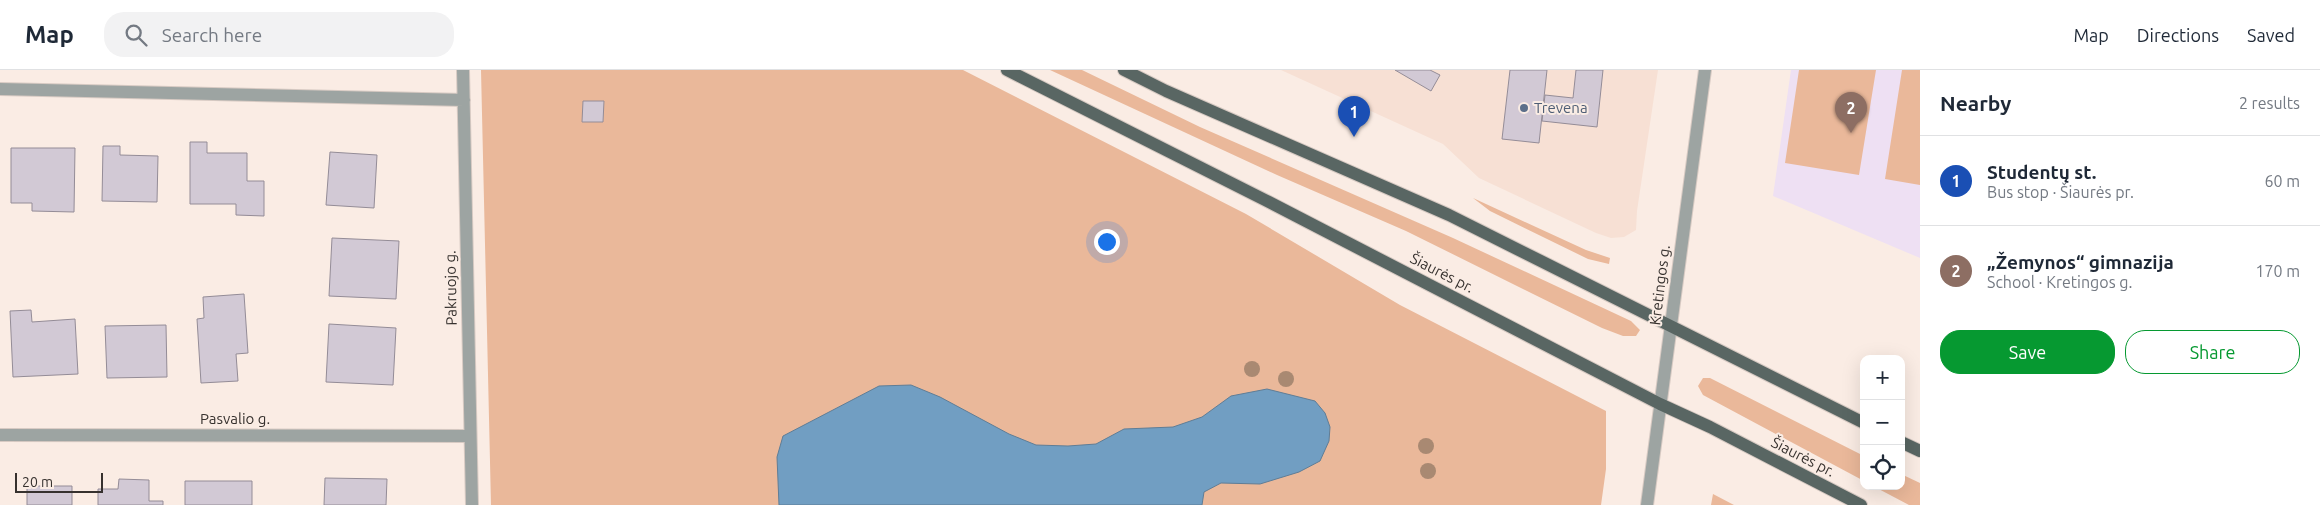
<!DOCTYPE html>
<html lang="en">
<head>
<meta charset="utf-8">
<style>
	body { margin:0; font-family:Ubuntu,sans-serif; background:#f2f2f3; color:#1f2937 }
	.controls { position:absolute; right:15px; bottom:15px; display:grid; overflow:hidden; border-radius:10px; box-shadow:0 5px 20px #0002 }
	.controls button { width:45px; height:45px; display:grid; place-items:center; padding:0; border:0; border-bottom:1px solid #e0e1e3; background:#fff; color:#1f2937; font:25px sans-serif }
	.scale { position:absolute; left:15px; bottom:12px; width:88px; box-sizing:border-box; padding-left:5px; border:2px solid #36312e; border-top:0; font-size:14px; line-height:18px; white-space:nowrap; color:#36312e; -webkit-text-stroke:4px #faece4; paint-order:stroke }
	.you { position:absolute; left:1106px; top:171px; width:18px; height:18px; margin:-12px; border:4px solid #fff; border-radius:50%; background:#1a73e8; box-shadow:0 0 0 8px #1a73e833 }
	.badge { display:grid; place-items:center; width:32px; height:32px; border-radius:50%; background:#069931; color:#fff; font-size:16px; font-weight:700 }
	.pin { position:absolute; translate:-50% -41px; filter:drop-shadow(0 1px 2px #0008) }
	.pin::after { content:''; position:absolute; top:26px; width:18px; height:15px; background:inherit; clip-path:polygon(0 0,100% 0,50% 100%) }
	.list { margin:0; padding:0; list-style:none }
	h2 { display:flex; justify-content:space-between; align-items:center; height:65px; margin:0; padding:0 20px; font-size:21px }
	h2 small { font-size:16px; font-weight:400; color:#747a83 }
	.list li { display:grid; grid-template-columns:32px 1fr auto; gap:15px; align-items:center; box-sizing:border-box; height:90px; padding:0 20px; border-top:1px solid #e0e1e3 }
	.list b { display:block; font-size:19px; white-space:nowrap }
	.list p { margin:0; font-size:16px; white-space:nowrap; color:#747a83 }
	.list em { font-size:16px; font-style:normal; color:#747a83 }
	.actions { display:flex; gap:10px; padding:15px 20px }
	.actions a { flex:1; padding:11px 0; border:1px solid #069931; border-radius:20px; text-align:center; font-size:18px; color:#069931 }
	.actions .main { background:#069931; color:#fff }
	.icon { flex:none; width:28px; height:28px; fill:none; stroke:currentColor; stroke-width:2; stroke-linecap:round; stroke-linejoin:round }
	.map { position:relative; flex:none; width:1920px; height:435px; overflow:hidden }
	header { display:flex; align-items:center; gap:30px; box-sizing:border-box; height:70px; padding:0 25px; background:#fff; border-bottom:1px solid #e0e1e3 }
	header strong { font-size:24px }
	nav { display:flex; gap:28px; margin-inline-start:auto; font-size:18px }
	.search { width:350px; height:45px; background:#f2f2f3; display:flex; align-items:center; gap:12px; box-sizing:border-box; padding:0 18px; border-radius:20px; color:#747a83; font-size:19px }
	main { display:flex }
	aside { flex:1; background:#fff }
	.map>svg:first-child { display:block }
	.commercial { fill:#f7e0d4 }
	.education { fill:#eee0f3 }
	.green { fill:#eab89a }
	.water { fill:#719ec2; stroke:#5f7d96 }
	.building { fill:#d2c9d5; stroke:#948c97 }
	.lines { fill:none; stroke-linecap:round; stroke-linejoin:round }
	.minor-casing { stroke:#d7cac3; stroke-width:14 }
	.primary-casing { stroke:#d7cac3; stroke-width:14 }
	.minor { stroke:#9da4a2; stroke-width:12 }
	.primary { stroke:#596663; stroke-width:12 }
	.tree { fill:#a98972 }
	.service-dot { fill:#5c6f8a; stroke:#faece4; stroke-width:2 }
	.labels { text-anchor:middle; stroke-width:4; stroke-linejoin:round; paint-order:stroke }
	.service-label { font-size:15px; fill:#4e5e75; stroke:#faece4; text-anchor:start }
	.street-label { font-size:15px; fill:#36312e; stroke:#faece4 }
</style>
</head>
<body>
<header>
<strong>Map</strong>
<div class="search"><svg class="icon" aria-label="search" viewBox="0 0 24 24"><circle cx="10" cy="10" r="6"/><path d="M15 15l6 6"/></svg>Search here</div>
<nav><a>Map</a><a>Directions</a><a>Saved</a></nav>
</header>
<main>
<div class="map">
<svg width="1920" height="435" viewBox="0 0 1920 435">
	<rect width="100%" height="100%" fill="#faece4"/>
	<path class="commercial" d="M 1281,0 L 1658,0 L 1637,141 L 1636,160 L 1624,167 L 1611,168 L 1596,163 L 1479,108 L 1443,74 Z"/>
	<path class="education" d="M 1791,0 L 1920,0 L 1920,188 L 1773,126 Z"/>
	<path class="green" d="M 481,0 L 963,0 L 1246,144 L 1400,235 L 1606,341 L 1606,399 L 1601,435 L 491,435 Z
		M 1050,0 L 1082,0 L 1200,57 L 1453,168 L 1631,251 L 1640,260 L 1636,266 L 1623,266 L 1602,258 L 1406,161 L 1277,105 Z
		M 1799,0 L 1876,0 L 1859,105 L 1785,93 Z
		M 1902,0 L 1920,0 L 1920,115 L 1885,109 Z
		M 1473,128 L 1586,180 L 1610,188 L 1609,194 L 1588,189 L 1490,141 Z
		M 1703,308 L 1710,308 L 1864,386 L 1864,411 L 1703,325 L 1698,316 Z
		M 1901,404 L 1920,413 L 1920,435 L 1909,435 L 1873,416 L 1901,416 Z
		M 1713,424 L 1734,435 L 1711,435 Z"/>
	<path class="water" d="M 911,315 L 940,327 L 1009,364 L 1036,375 L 1068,376 L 1096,374 L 1124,359 L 1173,357 L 1202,347 L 1231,326 L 1267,319 L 1315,331 L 1325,343 L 1330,357 L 1329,371 L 1320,391 L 1299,402 L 1260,414 L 1221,413 L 1204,422 L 1202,435 L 779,435 L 777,387 L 783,366 L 879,316 Z"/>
	<path class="building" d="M 1395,0 L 1430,0 L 1440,5 L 1431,21 Z
		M 1510,0 L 1547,0 L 1539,73 L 1502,69 Z
		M 1576,0 L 1603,0 L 1597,57 L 1542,51 L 1545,25 L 1573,28 Z
		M 583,31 L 604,31 L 603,52 L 582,52 Z
		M 190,72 L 207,72 L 207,83 L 247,83 L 247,111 L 264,111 L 264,146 L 236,145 L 236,134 L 190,134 Z
		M 103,76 L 120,76 L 120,85 L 158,86 L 157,132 L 102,131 Z
		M 11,78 L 75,78 L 74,142 L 32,141 L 32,133 L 11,133 Z
		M 330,82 L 377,85 L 374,138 L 326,135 Z
		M 332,168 L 399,171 L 396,229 L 329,226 Z
		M 244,224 L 248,283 L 236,284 L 238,311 L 201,313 L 197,249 L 204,248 L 203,227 Z
		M 31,240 L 32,252 L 75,249 L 78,304 L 13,307 L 10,241 Z
		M 329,254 L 396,258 L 393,315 L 326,312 Z
		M 166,255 L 167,307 L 107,308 L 105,256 Z
		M 325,408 L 387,409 L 386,435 L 324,435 Z
		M 119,409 L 149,410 L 149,431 L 163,431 L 163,435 L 98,435 L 98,419 L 118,419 Z
		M 185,411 L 252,411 L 252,435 L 185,435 Z
		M 27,416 L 72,416 L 72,435 L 27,435 Z"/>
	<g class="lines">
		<defs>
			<path id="minor" d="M 463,0 L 472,435
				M 0,19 L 464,30
				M 0,365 L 470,366
				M 1647,435 L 1705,0"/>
			<path id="primary" d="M 1007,0 L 1265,130 L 1660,334 L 1710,357 L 1861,435
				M 1124,0 L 1166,21 L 1449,145 L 1864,353
				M 1901,372 L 1920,381"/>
		</defs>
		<use href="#minor" class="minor-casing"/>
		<use href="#primary" class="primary-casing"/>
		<use href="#minor" class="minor"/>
		<use href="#primary" class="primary"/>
	</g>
	<g class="tree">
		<circle cx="1252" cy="299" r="8"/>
		<circle cx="1286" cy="309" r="8"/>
		<circle cx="1426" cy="376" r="8"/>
		<circle cx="1428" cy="401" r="8"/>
	</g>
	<circle class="service-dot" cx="1524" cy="38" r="5"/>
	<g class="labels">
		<g class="service-label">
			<text x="1534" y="43">Trevena</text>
		</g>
		<g class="street-label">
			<text transform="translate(1442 203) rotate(27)" y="5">Šiaurės pr.</text>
			<text transform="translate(1660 215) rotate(-83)" y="5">Kretingos g.</text>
			<text transform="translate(451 218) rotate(-91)" y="5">Pakruojo g.</text>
			<text x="235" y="354">Pasvalio g.</text>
			<text transform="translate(1803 387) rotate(27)" y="5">Šiaurės pr.</text>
		</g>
	</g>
</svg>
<div class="controls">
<button>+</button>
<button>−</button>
<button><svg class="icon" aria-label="locate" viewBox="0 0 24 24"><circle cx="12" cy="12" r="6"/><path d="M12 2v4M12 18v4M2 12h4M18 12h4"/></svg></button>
</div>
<div class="scale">20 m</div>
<div class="you"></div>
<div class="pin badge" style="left:1354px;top:67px;background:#1a4fb4">1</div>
<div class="pin badge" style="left:1851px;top:63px;background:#8d6e63">2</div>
</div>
<aside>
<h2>Nearby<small>2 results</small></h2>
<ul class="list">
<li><span class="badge" style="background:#1a4fb4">1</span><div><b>Studentų st.</b><p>Bus stop · Šiaurės pr.</p></div><em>60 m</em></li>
<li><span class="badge" style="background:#8d6e63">2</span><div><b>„Žemynos“ gimnazija</b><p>School · Kretingos g.</p></div><em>170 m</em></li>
</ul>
<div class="actions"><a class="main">Save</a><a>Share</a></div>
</aside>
</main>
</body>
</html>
